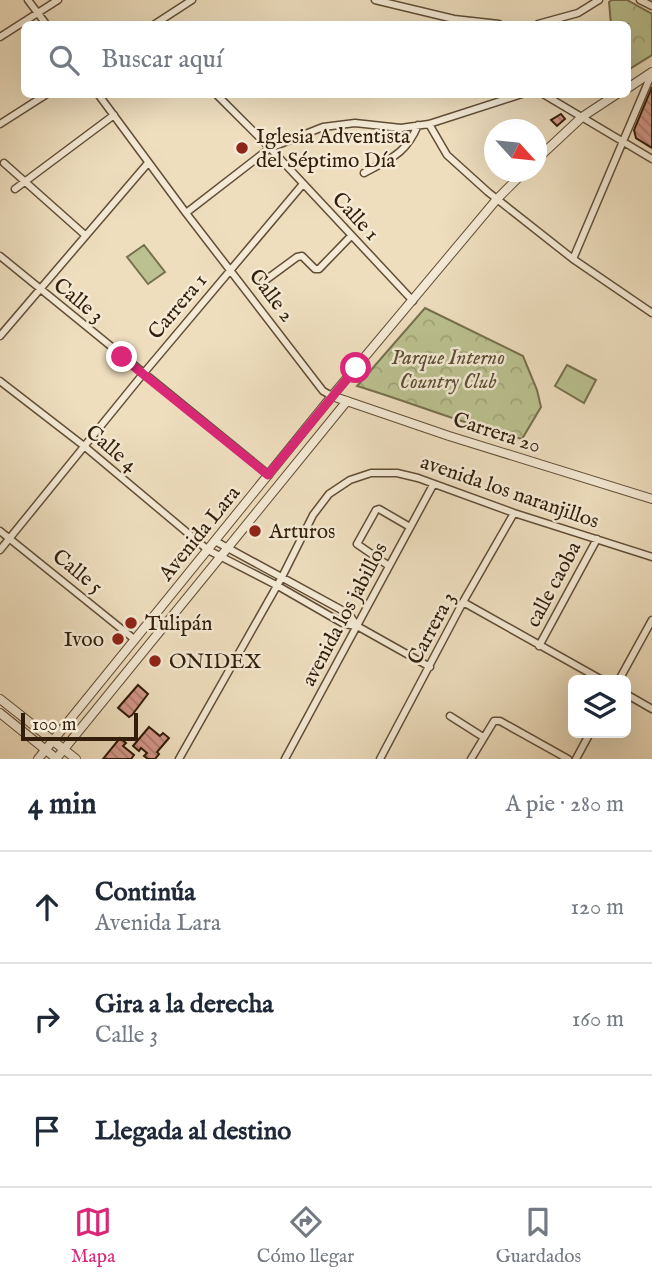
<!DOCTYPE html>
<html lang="es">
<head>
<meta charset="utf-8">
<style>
	body { margin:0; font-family:"IM FELL English",serif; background:#f6f6f7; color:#1f2937 }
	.controls { position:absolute; right:21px; bottom:21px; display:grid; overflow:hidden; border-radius:10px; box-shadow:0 7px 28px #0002 }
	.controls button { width:63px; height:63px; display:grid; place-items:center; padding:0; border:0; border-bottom:2px solid #e0e1e3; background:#fff; color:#1f2937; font:35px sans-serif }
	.compass { position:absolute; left:484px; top:119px; width:63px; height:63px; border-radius:50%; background:#fff; box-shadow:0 7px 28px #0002; rotate:117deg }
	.scale { position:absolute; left:21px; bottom:18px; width:117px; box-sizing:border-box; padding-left:7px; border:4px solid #321e0a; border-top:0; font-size:19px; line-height:24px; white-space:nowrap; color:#321e0a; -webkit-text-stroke:5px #f4ead5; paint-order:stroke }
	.stop { position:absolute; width:21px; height:21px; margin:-16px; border:5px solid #db2777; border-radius:50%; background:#fff }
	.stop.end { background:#db2777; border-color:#fff; box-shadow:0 2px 7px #0008 }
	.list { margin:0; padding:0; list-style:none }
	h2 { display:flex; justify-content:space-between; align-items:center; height:91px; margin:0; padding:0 28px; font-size:30px }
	h2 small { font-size:23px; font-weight:400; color:#747a83 }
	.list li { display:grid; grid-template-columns:46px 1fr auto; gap:21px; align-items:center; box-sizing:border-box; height:112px; padding:0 28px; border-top:2px solid #e0e1e3 }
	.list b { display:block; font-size:26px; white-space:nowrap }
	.list p { margin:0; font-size:23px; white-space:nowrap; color:#747a83 }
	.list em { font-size:23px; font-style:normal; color:#747a83 }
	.icon { flex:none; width:38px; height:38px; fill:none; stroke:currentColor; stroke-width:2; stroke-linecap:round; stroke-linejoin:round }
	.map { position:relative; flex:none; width:652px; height:759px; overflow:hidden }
	.search { position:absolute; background:#fff; box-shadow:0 7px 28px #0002; left:21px; right:21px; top:21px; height:77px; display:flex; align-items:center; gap:18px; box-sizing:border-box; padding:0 24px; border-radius:10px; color:#747a83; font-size:26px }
	.sheet { height:427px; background:#fff }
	nav { display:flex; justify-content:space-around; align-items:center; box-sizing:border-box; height:98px; border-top:2px solid #e0e1e3; background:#fff; font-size:19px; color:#747a83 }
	nav a { display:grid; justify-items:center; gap:4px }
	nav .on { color:#db2777 }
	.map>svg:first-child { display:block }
	.grass { fill:#bbc190; stroke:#76704d; stroke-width:2 }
	.park { fill:url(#park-crowns); stroke:#76704d; stroke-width:2 }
	.building { fill:url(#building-back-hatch); stroke:#321e0a; stroke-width:2 }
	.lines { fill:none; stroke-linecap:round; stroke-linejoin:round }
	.minor-casing { stroke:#614e37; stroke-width:9 }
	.tertiary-casing { stroke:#614e37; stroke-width:10 }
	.minor { stroke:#f4ead5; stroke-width:6 }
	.tertiary { stroke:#f4ead5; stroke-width:8 }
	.route { stroke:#db2777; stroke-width:9 }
	.poi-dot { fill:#8f2418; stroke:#f4ead5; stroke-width:2.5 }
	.labels { text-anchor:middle; stroke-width:5; stroke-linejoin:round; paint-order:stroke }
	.poi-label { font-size:21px; fill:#321e0a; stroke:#f4ead5; text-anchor:start }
	.street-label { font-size:21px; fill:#321e0a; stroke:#f4ead5 }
	.park-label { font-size:21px; font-style:italic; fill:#5b4f32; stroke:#f4ead5 }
</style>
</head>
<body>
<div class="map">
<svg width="652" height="759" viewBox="0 0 652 759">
	<defs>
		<pattern id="park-crowns" width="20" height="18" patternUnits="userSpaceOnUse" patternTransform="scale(1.75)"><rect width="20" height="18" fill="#bbc190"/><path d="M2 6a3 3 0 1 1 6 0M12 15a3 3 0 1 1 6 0" fill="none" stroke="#a1a57b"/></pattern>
		<pattern id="building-back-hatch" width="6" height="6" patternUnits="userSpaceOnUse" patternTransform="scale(1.75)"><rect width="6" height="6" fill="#d29687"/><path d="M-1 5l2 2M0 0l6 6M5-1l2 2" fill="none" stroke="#ab7a6d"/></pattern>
	</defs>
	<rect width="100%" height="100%" fill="#eedebe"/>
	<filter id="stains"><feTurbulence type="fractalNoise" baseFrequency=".00286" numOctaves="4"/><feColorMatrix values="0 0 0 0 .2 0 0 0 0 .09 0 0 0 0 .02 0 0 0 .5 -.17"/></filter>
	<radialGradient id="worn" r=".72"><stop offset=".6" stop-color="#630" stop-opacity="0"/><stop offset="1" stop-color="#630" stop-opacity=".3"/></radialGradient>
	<path class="grass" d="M 144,245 L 165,272 L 148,284 L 127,257 Z
		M 567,365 L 596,380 L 584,403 L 555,386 Z"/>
	<path class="park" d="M 612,0 L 627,0 L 652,14 L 652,55 L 628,70 L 628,24 L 611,24 L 609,2 Z
		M 425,308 L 523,356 L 537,390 L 541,407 L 522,439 C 466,425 413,403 357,386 Z"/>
	<path class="building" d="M 652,87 L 652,148 L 636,138 L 634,130 Z
		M 561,114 L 565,119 L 557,126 L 551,120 Z
		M 138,685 L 148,694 L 132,715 L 129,717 L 118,708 Z
		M 149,727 L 160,736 L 163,733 L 169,738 L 157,752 L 159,754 L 155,759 L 148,759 L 144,756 L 147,753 L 141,748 L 139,751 L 133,746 Z
		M 120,738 L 126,743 L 123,746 L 134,755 L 131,759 L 103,759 Z"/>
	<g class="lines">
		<defs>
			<path id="minor" d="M 28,0 L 46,24
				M 375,0 L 454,19 L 499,24
				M 640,0 L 652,6
				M 155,24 L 192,0
				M 538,24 L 578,13 L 599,0
				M 0,37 L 58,0
				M 98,94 L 186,213 L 270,148 L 323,127 L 355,123 L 401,128 L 429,124 L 522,94
				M 216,94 L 270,148 L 413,301
				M 543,94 L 652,159
				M 0,124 L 47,94
				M 429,124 L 447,155 L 488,192 L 573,259 L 652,313
				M 4,163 L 85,235
				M 364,173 C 390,159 406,154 418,125
				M 15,189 L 114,115
				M 186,213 L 323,391 L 332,396
				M 0,256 L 269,475
				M 573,259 L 652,73
				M 263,282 L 297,257 L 302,256 L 315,269 L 319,269 L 351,236
				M 0,336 L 148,163
				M 0,381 L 84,446 L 208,550 L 278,586 L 344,624 L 357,626 L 430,667
				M 0,531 L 134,639
				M 215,541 L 349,614 L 357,626
				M 0,550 L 143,374 L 303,184
				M 389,566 L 357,544 L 376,510 L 379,509 L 410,527
				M 463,602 L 602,680
				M 539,646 L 597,539
				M 619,680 L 652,620
				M 626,694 L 652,709
				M 450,716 L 483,737
				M 179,759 L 282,577 L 313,515 L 329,494 L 350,480 L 371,473 L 397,473 L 418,478 L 514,513 L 652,557
				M 285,759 L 433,485
				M 380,759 L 463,602 L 514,513
				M 471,759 L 494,721 L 500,721 L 568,759
				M 576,759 L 590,733"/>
			<path id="tertiary" d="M 628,88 L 652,72
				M 536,160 L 582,117 L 617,94
				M 332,396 L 449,436 L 652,499
				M 0,699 L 76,759
				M 0,713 L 57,759
				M 38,759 L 332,396 L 497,199 L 524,172
				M 56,759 L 347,401"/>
		</defs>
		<use href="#minor" class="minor-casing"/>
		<use href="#tertiary" class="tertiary-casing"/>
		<use href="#minor" class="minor"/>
		<use href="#tertiary" class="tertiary"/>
	</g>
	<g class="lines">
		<path class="route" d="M 122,357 L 268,475 L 356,368"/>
	</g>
	<g class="poi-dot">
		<circle cx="242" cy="148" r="7"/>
		<circle cx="255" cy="531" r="7"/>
		<circle cx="131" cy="623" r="7"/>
		<circle cx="118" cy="639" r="7"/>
		<circle cx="155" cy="661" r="7"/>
	</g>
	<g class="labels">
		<g class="poi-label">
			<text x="256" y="143">Iglesia Adventista<tspan x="256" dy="24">del Séptimo Día</tspan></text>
			<text x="269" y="538">Arturos</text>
			<text x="145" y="630">Tulipán</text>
			<text x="104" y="646" text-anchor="end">Ivoo</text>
			<text x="169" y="668">ONIDEX</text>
		</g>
		<g class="street-label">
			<text transform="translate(356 216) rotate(47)" y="7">Calle 1</text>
			<text transform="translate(272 295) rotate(53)" y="7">Calle 2</text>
			<text transform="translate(79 300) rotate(39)" y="7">Calle 3</text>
			<text transform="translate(177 306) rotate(-50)" y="7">Carrera 1</text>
			<text transform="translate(497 432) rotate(18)" y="7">Carrera 20</text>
			<text transform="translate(112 448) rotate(40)" y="7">Calle 4</text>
			<text transform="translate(510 491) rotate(19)" y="7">avenida los naranjillos</text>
			<text transform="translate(199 533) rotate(-51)" y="7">Avenida Lara</text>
			<text transform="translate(78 571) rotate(39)" y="7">Calle 5</text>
			<text transform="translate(553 584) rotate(-62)" y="7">calle caoba</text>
			<text transform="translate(344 614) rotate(-62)" y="7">avenida los jabillos</text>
			<text transform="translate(431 628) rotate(-62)" y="7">Carrera 3</text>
		</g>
		<g class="park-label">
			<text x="448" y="364">Parque Interno<tspan x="448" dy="24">Country Club</tspan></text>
		</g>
	</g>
	<rect width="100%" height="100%" filter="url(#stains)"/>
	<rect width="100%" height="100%" fill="url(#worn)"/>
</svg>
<div class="controls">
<button><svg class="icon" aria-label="layers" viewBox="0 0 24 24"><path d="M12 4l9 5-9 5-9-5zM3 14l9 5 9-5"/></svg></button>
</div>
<svg class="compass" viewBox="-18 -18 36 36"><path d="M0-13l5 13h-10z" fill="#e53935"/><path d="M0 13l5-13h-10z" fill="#747a83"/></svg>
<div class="scale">100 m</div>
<div class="stop" style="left:356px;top:368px"></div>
<div class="stop end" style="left:122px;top:357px"></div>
<div class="search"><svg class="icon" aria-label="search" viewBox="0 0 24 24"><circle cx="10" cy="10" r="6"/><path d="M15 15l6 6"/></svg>Buscar aquí</div>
</div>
<section class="sheet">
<h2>4 min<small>A pie · 280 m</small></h2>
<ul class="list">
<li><svg class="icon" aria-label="ahead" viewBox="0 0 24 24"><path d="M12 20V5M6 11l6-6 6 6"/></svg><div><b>Continúa</b><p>Avenida Lara</p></div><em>120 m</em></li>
<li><svg class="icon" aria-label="right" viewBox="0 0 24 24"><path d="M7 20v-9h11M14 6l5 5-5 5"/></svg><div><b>Gira a la derecha</b><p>Calle 3</p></div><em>160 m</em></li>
<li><svg class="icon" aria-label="arrive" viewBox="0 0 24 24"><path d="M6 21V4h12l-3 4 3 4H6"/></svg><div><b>Llegada al destino</b></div></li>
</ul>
</section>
<nav>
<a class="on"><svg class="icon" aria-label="map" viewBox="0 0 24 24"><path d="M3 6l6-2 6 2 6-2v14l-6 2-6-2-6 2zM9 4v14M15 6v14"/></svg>Mapa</a>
<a><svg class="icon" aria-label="directions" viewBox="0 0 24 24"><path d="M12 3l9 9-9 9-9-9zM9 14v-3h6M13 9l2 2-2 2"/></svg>Cómo llegar</a>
<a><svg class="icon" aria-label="saved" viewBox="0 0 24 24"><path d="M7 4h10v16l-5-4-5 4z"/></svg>Guardados</a>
</nav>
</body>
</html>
